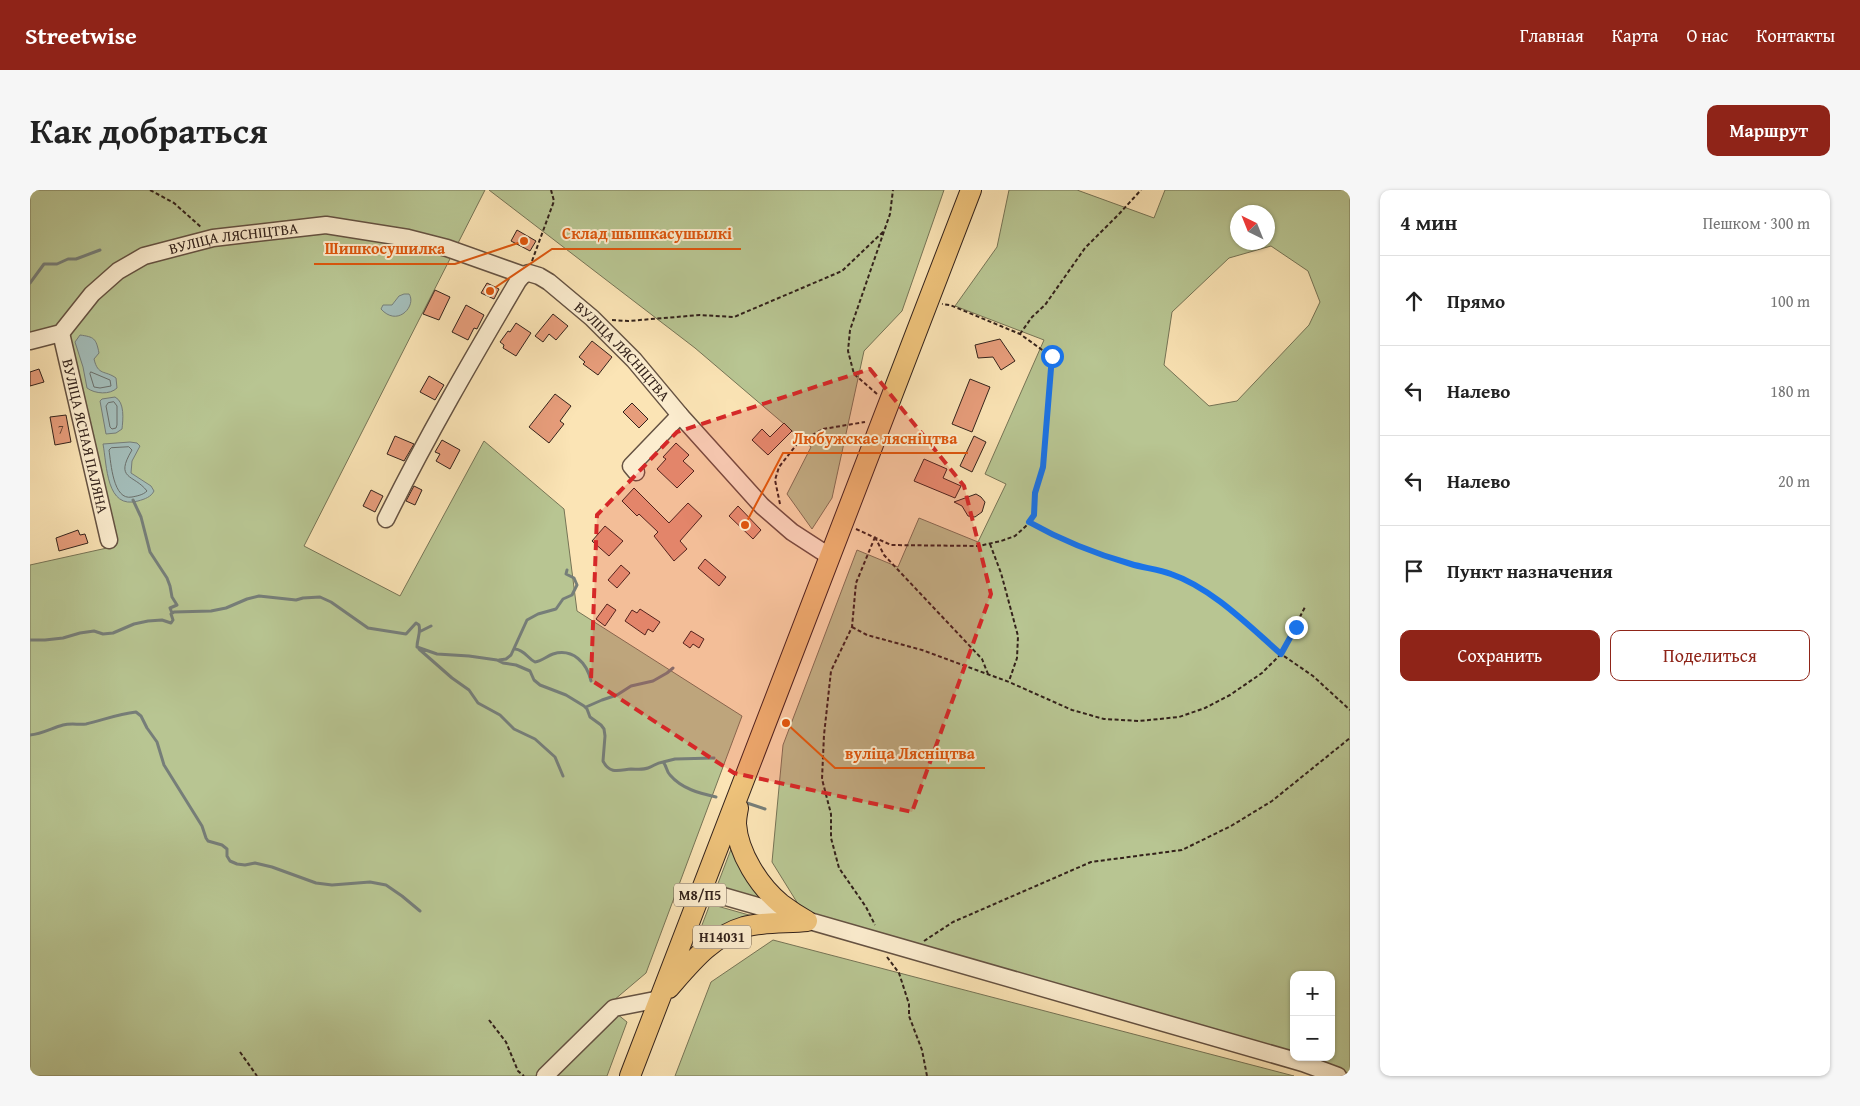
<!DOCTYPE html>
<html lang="ru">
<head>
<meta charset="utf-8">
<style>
	body { margin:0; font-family:"Gentium Book Plus",serif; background:#f6f6f6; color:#222 }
	.controls { position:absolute; right:15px; bottom:15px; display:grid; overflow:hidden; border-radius:10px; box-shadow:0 1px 4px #0004 }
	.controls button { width:45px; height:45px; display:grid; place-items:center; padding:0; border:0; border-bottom:1px solid #e0e0e0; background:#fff; color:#222; font:25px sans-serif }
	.compass { position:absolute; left:1200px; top:15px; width:45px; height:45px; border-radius:50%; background:#fff; box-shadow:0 1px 4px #0004; rotate:317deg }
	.stop { position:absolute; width:15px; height:15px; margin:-11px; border:4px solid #1a73e8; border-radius:50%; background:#fff }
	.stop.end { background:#1a73e8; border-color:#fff; box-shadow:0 1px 5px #0008 }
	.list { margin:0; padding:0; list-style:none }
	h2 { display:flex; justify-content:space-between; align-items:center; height:65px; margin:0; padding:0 20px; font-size:21px }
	h2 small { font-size:16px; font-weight:400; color:#767676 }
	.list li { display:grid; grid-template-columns:32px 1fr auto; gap:15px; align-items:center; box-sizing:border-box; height:90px; padding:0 20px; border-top:1px solid #e0e0e0 }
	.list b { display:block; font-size:19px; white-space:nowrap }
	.list em { font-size:16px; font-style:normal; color:#767676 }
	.actions { display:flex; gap:10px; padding:15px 20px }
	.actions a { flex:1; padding:11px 0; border:1px solid #8f2418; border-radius:10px; text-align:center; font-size:18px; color:#8f2418 }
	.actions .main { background:#8f2418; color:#fff }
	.icon { flex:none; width:28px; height:28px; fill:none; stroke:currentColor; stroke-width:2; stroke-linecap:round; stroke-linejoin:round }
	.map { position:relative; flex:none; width:1320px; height:886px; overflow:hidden; border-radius:10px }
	header { display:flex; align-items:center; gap:30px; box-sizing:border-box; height:70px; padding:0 25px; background:#8f2418; color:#fff }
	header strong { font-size:24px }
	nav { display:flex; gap:28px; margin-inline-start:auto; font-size:18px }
	.intro { display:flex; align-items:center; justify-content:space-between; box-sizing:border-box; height:120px; padding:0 30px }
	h1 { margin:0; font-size:35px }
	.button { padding:12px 22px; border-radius:10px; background:#8f2418; color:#fff; font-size:18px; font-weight:700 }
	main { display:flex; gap:30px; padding:0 30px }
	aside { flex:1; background:#fff; border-radius:10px; box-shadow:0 1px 4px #0004 }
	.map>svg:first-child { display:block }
	.green { fill:#b8c592; stroke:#767456; fill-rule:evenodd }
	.water { fill:#a3bcb8; stroke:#767e79 }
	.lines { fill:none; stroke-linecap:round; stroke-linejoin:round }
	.shore { stroke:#6b6f6a; stroke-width:1 }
	.stream { stroke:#767e79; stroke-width:3 }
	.building { fill:#e79d7b; stroke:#33221b }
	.minor-casing { stroke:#655242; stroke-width:19 }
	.major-casing { stroke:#33221b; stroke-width:22 }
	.path { stroke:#33221b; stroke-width:2; stroke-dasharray:4 2.5; stroke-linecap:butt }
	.minor { stroke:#fcedcf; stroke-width:16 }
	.major { stroke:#eec27a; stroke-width:20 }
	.route { stroke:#1a73e8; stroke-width:6 }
	.marked { fill:#d62828; fill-opacity:0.2; stroke:#d62828; stroke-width:4; stroke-dasharray:10 6; stroke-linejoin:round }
	.labels { text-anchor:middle; stroke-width:4; stroke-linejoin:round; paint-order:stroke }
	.number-label { font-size:12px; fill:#604133 }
	.shield { fill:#fcedcf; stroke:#6f5f51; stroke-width:1 }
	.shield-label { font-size:14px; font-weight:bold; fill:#33221b }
	.street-label { font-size:15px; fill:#33221b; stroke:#fcedcf }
	.leader { fill:none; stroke:#df560d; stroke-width:2 }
	.callout-dot { fill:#df560d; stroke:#fcedcf; stroke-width:2 }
	.callout-label { font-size:16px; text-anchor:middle; font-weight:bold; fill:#df560d; stroke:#fcedcf; stroke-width:4; stroke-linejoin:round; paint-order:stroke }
</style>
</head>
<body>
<header>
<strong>Streetwise</strong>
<nav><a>Главная</a><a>Карта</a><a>О нас</a><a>Контакты</a></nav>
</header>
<div class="intro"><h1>Как добраться</h1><a class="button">Маршрут</a></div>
<main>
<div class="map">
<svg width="1320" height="886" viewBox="0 0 1320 886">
	<rect width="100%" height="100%" fill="#fbe4b5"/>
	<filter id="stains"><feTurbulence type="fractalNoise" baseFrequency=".004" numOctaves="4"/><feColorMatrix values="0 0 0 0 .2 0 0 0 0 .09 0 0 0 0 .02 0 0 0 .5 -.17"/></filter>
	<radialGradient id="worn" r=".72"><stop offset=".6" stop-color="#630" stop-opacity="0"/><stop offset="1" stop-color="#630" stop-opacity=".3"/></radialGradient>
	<path class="green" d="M 0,0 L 455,0 L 274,356 L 370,406 L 454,251 L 534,319 L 547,421 L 712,526 L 616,783 L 577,816 L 597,832 L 577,886 L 0,886 L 0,375 L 86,356 L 34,134 L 0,143 Z
		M 459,0 L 914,0 L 872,121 L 834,161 L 802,308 L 782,339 L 757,304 L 781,257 L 665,158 Z
		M 979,0 L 1047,0 L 1124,28 L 1135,0 L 1320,0 L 1320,884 L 1270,867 L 1301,867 L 1301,785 L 1264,785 L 1264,865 L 773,722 L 742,672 L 753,555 L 827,360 L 868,377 L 889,328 L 948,352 L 976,294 L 955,284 L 1014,150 L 925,116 L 967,57 ZM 1208,22 L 1238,22 L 1238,52 L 1208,52 ZM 1241,56 L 1278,81 L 1290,112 L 1279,135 L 1207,211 L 1179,216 L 1134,175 L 1142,122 L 1199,68 Z
		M 703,654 L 739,712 L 687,696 Z
		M 680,714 L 726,727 L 664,756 Z
		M 743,750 L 1264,886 L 645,886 L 681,792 Z"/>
	<path class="water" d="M 374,104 L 379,104 C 387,115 368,138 351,119 L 353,115 L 362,115 L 369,106 Z
		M 50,145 C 64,147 66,148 69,163 L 64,169 C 68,186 75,180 86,188 L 87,198 C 80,205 65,204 57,198 L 53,177 L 45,152 Z
		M 85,207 C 95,212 93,230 92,239 L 86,243 L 76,244 L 70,211 L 72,209 Z
		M 100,252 L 107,253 L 110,256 L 102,271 L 101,283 L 121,296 L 124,301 C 121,307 115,309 108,311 C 76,320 77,275 73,254 Z"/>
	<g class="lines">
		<path class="shore" d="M 61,182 L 80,190 L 81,196 L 70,198 L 64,197 L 60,184 Z
			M 84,212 L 87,216 L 87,235 L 86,238 L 82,239 L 80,237 L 76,216 L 78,213 Z
			M 99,257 L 102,260 C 84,290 104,284 117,301 C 113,305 107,306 102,307 C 83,311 81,273 79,260 L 81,258 Z"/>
		<path class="stream" d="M 0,93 L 14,74 L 27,74 L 38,69 L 46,69 L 70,60
			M 103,310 L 111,327 L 120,362 L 137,388 L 140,396 L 142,407 L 147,415 L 140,418 L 142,423
			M 391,441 L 401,436
			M 0,450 L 15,450 L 33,448 L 50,443 L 64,441 L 73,444 L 83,443 L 104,434 L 118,431 L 132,430 L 141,433 L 143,430 L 141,424 L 144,422 L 181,421 L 196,418 L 217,409 L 229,406 L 266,410 L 273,408 L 290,407 L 301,412 L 338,438 L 376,444 L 386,433 L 389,435 C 391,443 387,449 387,457 L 407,464 L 439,466 L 467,470 L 473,473 L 486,475 L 500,481 L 504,490 L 510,495 L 536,505 L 554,516 L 557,519 L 560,527 L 571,535 L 574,539 L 575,546 L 573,571 C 580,585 590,580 601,579 C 607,579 613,580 618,578 C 624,576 626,573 633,572 C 637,576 636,581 640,585 C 652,599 669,603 686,607
			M 389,459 L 422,488 L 439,500 L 448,513 L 470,525 L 484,539 L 505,549 L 525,567 L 533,586
			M 485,459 C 495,460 497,468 505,472 C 512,471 517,466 523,464 C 543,458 557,473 561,491
			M 469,470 L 476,469 L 481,465 L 497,430 L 508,424 L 526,419 L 533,409 L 542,405 L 547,395 L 544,388 L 536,384 L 537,380
			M 556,517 L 572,510 L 587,505 L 601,496 L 623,491 L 637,483 L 643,478
			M 0,545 C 12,544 22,538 33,535 C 41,533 49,535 56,534 C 73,530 88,524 106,522 L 111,526 L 117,538 L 127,552 L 134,575 L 172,636 L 176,648 L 178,651 L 192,655 L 197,659 L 197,666 L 200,671 L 207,674 L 215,675 L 225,673 L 242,677 L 286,693 L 302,695 L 340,692 L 356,695 L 372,706 L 390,721
			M 633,572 L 645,569 L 684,568
			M 717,613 L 735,619"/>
	</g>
	<path class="building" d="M 487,40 L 506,51 L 500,61 L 481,51 Z
		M 457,93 L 469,99 L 464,109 L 451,103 Z
		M 405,100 L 420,107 L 409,130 L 393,124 Z
		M 436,115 L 454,125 L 447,139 L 444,138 L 438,150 L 422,142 Z
		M 523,124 L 538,136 L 526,150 L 519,144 L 513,152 L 505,146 Z
		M 486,133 L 501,143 L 486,166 L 473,158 L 474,155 L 470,152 L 478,141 L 480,142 Z
		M 970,149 L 985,171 L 971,180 L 963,167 L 948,168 L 945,155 Z
		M 562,151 L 582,167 L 568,185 L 553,174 L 555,172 L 549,167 Z
		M 9,179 L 14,192 L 0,196 L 0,182 Z
		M 399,186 L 414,195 L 405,210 L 390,202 Z
		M 940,189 L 960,197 L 942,242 L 922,234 Z
		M 525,204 L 541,216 L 530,231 L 534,234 L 519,253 L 499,237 Z
		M 602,213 L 618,229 L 609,238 L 593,222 Z
		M 36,225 L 41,252 L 25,255 L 20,227 Z
		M 754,233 L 762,241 L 738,265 L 722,250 L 732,239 L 740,247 Z
		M 365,246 L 384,254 L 374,271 L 357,264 Z
		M 944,246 L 956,252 L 942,282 L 930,276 Z
		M 412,250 L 430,260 L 420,279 L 406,271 L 410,264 L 405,262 Z
		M 646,253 L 659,265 L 653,271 L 664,281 L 647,298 L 627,279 L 636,269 L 633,267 Z
		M 894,269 L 917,279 L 913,288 L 931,296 L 925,308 L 884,291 Z
		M 384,296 L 392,300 L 385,315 L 376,311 Z
		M 604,298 L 639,333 L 658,313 L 672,326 L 650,351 L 657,359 L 644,371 L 624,346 L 628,342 L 609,324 L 607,326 L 592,311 Z
		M 341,300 L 353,306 L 345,322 L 333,316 Z
		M 946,304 L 951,307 L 955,312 L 952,322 L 945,327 L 938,326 L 932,316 L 924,312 Z
		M 708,316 L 731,340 L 723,349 L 699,326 Z
		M 575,336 L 593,351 L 579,366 L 562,351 Z
		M 48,340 L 50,345 L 55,344 L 58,353 L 29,361 L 26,348 Z
		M 675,369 L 696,387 L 689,396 L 668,378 Z
		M 591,375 L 600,383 L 587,398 L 578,390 Z
		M 577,414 L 586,420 L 575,436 L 566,429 Z
		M 610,419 L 630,432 L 623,442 L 618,439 L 615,445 L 595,431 L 602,420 L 607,423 Z
		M 661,441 L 674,449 L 669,458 L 663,454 L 660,458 L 653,453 Z"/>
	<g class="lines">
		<defs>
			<g id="minor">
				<path id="s1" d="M 31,143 L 79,350"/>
				<path id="s2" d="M 0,151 L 31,143 L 62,104 L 88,81 L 114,66 L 183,48 L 296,35 L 378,48 L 417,58 L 493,85 L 499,83 L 509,86 L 519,92 L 562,128 L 604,170 L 650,225 L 732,316 L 762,342 L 799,366"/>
				<path d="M 606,282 L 601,276 L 650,225"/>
				<path d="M 356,329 C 396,248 442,169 488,91 L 493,85"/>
				<path d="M 672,700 L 1273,873 L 1308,886"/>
				<path d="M 515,886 L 584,818 L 630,809"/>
			</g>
			<path id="major" d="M 708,618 C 707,623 706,629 706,634 C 708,663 729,696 751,714 C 759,720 768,726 777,731
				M 639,798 C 660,774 682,746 714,737 C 729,732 759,733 777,731
				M 600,886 L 941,0"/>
		</defs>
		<use href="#minor" class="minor-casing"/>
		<use href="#major" class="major-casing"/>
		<path class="path" d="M 120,0 L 144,13 L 172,38
			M 502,71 L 524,11 L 521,0
			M 582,130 L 598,131 L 670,125 L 704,127 L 812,81 L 854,41
			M 990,144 L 1002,127 L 1015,115 L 1055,58 L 1089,24 L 1111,0
			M 847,204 L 824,184 L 818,161 L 820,140 L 860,24 L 863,0
			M 750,314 L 745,290 L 749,277 L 767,254 L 793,239 L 835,232
			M 999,332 L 1063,362 L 1103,375 L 1142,384 L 1173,400 L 1209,425 L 1251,464 L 1283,486 L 1320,520
			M 826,339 L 861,355 L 949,356 L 971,351 L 985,346 L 996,336 L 1004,325 L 1005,303 L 1013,277 L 1022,167 L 990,144 L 920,115 L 912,114
			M 845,347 L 826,393 L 822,437 L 801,481 L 794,545 L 792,589 L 801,624 L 801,648 L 809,678 L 836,717 L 845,735
			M 845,347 L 854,365 L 952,469 L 958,484
			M 960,354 L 971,383 L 988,446 L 987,468 L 979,491
			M 822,437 L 837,445 L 892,460 L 979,492 L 1042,520 L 1074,529 L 1109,531 L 1149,527 L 1175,518 L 1200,505 L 1232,483 L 1251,464 L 1275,417
			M 894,751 L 923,732 L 1061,672 L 1152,660 L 1201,636 L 1242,611 L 1320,548
			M 857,767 L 869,783 L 879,814 L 879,826 L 892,860 L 897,886
			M 459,830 L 476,852 L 488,881 L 494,886
			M 210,862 L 227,886"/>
		<use href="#minor" class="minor"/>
		<use href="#major" class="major"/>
	</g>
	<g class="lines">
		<path class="route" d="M 1022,166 L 1013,277 L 1005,303 L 1004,325 L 999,332 C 1031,350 1066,364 1101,374 C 1114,378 1128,379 1141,384 C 1182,398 1220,437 1251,464 L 1266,437"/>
	</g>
	<path class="marked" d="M 840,179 L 934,296 L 961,404 L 882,622 L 704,583 L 561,490 L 567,325 L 647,242 Z"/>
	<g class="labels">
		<g class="number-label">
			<text x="31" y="244">7</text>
		</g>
		<g class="shield">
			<rect x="644" y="693.5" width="52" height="23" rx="4"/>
			<rect x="663" y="735.5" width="58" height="23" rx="4"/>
		</g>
		<g class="shield-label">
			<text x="670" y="710">М8/П5</text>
			<text x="692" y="752">Н14031</text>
		</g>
		<g class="street-label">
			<text dy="5" stroke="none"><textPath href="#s2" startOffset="238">ВУЛІЦА ЛЯСНІЦТВА</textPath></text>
			<text dy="5" stroke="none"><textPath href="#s2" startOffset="665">ВУЛІЦА ЛЯСНІЦТВА</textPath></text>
			<text dy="5" stroke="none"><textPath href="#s1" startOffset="106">ВУЛІЦА ЯСНАЯ ПАЛЯНА</textPath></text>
		</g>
	</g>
	<path class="leader" d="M460 101L522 59H711M494 51L425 74H284M715 335L753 263H938M756 533L805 578H955"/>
	<g class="callout-dot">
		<circle cx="460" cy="101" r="5"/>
		<circle cx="494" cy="51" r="5"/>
		<circle cx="715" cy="335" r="5"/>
		<circle cx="756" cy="533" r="5"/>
	</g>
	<g class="callout-label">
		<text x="617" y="49">Склад шышкасушылкі</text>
		<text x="355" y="64">Шишкосушилка</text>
		<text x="845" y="254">Любужскае лясніцтва</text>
		<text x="880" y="569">вуліца Лясніцтва</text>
	</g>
	<rect width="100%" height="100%" filter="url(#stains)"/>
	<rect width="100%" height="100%" fill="url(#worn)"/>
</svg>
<div class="controls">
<button>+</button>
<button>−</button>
</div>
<svg class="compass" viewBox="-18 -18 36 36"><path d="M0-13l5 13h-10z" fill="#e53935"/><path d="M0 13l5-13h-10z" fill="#767676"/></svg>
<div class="stop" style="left:1022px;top:166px"></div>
<div class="stop end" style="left:1266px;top:437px"></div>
</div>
<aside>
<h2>4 мин<small>Пешком · 300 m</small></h2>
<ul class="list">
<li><svg class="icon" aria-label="ahead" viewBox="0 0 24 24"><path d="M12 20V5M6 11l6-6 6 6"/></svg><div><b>Прямо</b></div><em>100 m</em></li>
<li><svg class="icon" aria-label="left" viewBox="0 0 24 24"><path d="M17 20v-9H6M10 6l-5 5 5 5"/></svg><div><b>Налево</b></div><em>180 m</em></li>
<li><svg class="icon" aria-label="left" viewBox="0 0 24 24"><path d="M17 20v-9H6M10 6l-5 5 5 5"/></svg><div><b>Налево</b></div><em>20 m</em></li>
<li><svg class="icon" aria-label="arrive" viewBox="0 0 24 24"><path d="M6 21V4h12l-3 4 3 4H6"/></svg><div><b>Пункт назначения</b></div></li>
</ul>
<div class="actions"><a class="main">Сохранить</a><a>Поделиться</a></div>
</aside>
</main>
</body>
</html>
